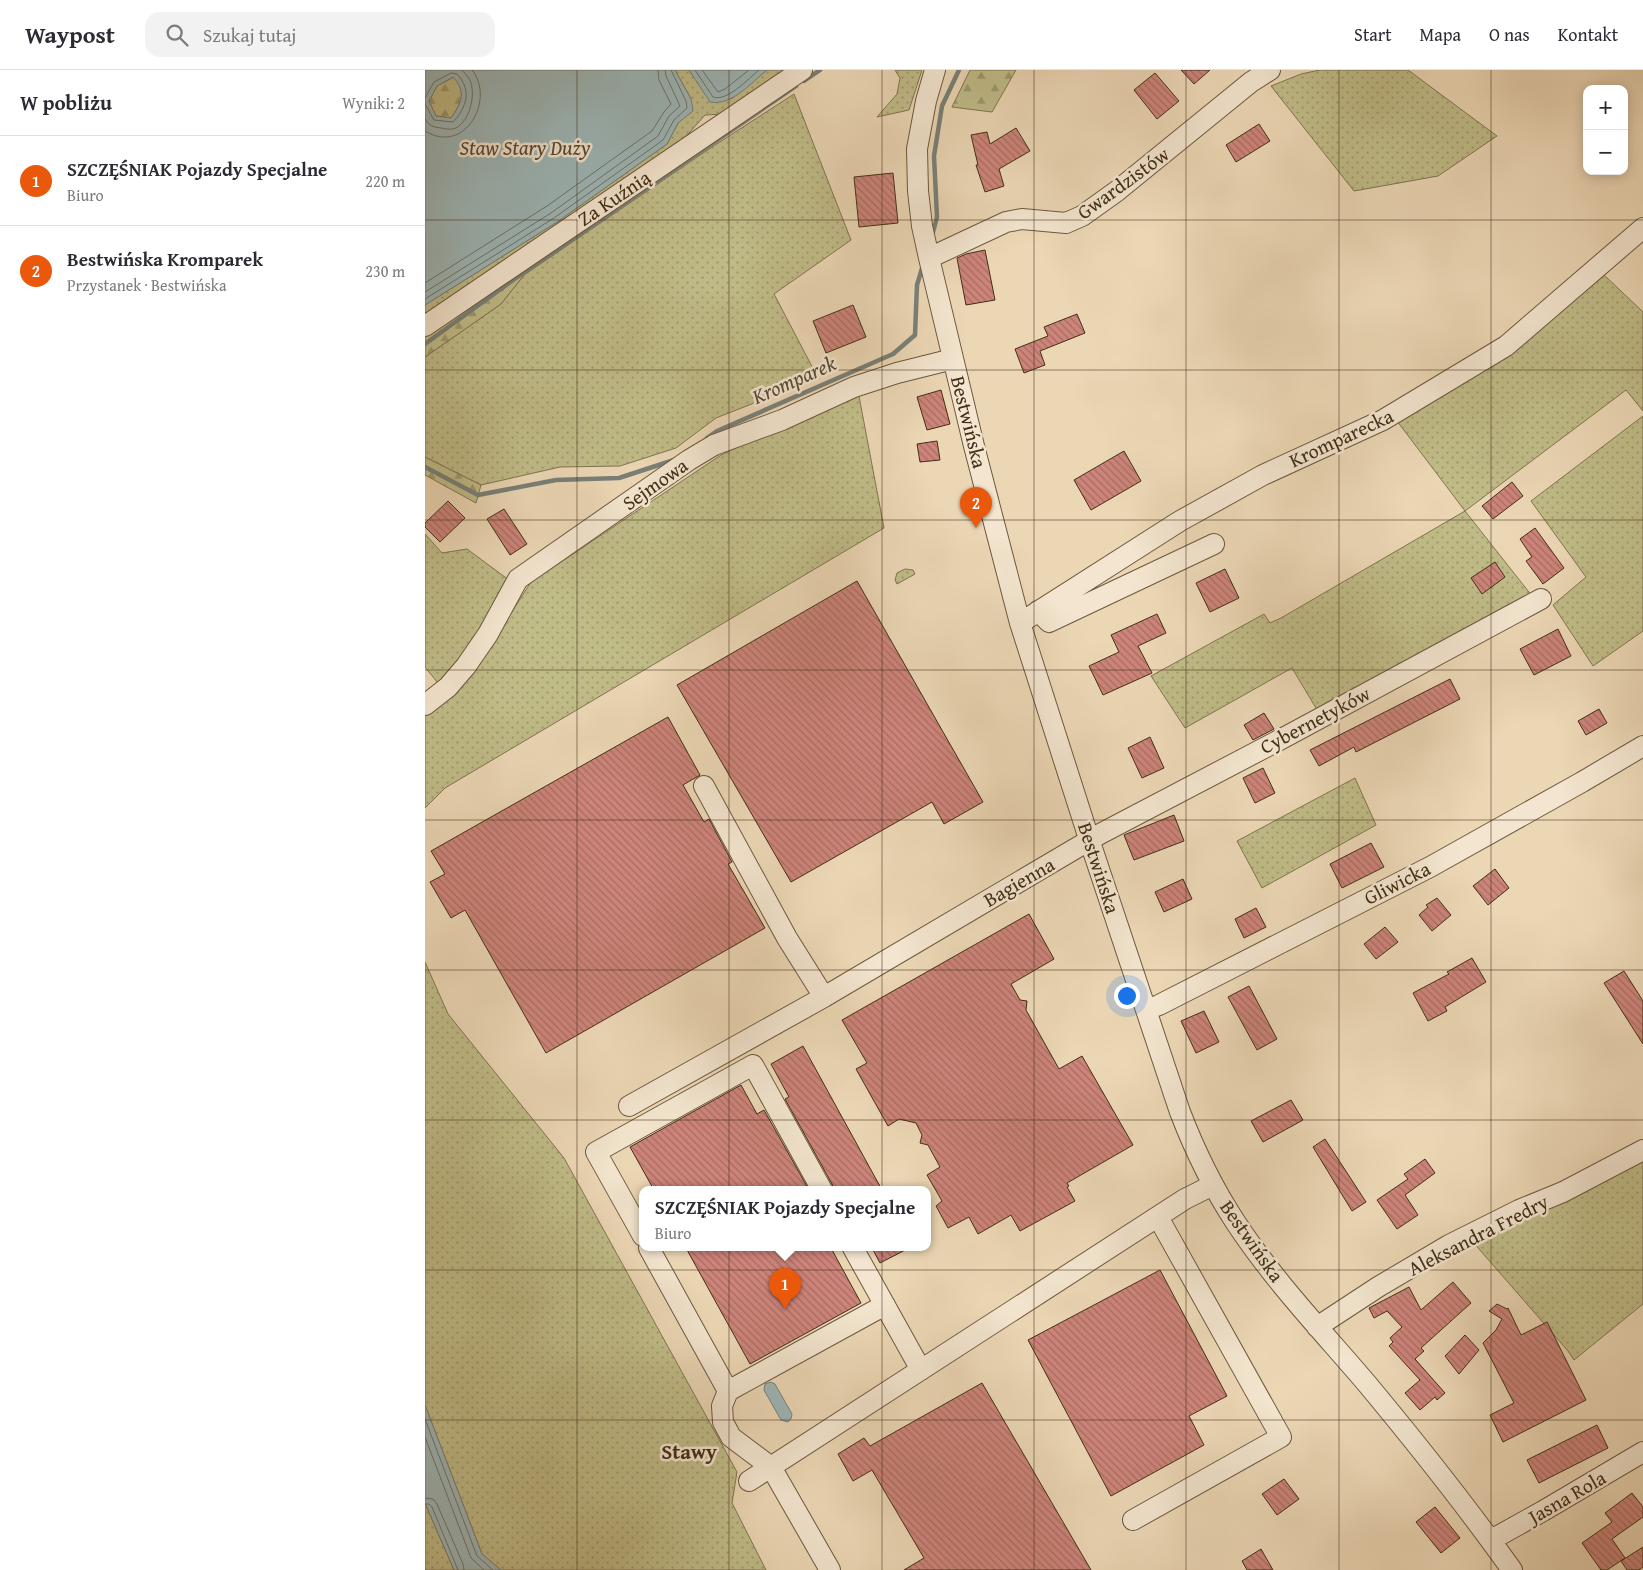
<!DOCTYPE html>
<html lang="pl">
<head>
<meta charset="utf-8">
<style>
	body { margin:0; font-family:"Gentium Book Plus",serif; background:#f2f2f3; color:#2b2b33 }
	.controls { position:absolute; right:15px; top:15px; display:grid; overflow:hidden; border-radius:10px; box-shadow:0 2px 12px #0003 }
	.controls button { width:45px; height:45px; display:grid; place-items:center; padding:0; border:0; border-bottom:1px solid #e1e1e2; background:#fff; color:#2b2b33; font:25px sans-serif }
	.you { position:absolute; left:701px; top:925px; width:18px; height:18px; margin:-12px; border:4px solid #fff; border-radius:50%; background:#1a73e8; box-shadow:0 0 0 8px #1a73e833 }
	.badge { display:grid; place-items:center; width:32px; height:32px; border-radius:50%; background:#ea580c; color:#fff; font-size:16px; font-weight:700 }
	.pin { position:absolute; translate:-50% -41px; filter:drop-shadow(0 1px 2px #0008) }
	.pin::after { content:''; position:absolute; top:26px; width:18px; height:15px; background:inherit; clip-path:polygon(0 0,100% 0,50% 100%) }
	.popup { position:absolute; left:214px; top:1116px; width:292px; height:65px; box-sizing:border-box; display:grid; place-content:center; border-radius:10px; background:#fff; filter:drop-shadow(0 1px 4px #0005); font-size:16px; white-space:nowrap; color:#7c7c81 }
	.popup b { font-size:19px; color:#2b2b33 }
	.popup::after { content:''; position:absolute; left:50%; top:100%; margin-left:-10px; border:10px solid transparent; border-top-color:#fff }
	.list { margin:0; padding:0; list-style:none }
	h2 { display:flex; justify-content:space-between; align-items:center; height:65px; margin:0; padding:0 20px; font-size:21px }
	h2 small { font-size:16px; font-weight:400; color:#7c7c81 }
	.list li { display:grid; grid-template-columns:32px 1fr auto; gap:15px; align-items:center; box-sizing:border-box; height:90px; padding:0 20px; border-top:1px solid #e1e1e2 }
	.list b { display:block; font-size:19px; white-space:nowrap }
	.list p { margin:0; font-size:16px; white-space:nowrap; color:#7c7c81 }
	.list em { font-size:16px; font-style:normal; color:#7c7c81 }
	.icon { flex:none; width:28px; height:28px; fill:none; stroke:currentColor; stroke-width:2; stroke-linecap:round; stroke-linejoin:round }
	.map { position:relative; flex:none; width:1218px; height:1500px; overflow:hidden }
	header { display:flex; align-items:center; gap:30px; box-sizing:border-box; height:70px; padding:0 25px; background:#fff; border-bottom:1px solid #e1e1e2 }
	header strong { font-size:24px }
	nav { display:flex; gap:28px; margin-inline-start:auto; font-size:18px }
	.search { width:350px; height:45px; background:#f2f2f3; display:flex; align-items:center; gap:12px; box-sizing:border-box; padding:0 18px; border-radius:15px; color:#7c7c81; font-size:19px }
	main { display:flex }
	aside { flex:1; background:#fff }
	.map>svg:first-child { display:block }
	.green { fill:url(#green-dots); stroke:#817550 }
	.forest { fill:url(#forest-firs); stroke:#817550 }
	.water { fill:#9db7b8; stroke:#798078; fill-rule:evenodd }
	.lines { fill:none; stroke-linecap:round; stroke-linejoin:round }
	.shore { stroke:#707268; stroke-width:1 }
	.stream { stroke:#798078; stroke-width:4.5 }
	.building { fill:url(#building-back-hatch); stroke:#422e17 }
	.minor-casing { stroke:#6c583e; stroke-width:22 }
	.minor { stroke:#f3e5cf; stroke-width:20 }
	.grid { fill:none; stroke:#422e17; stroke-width:1; stroke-opacity:0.55 }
	.labels { text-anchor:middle; stroke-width:5; stroke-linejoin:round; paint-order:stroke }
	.street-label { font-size:20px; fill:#422e17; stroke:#f3e5cf }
	.water-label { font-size:21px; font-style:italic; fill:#544937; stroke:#f3e5cf }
	.neighbourhood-label { font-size:21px; font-weight:bold; fill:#422e17; stroke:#f3e5cf }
</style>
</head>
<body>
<header>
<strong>Waypost</strong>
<div class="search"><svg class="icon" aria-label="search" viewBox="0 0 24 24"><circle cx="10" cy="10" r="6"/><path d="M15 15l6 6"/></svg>Szukaj tutaj</div>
<nav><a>Start</a><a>Mapa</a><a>O nas</a><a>Kontakt</a></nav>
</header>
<main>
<aside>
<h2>W pobliżu<small>Wyniki: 2</small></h2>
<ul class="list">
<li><span class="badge">1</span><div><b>SZCZĘŚNIAK Pojazdy Specjalne</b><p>Biuro</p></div><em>220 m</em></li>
<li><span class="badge">2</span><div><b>Bestwińska Kromparek</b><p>Przystanek · Bestwińska</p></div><em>230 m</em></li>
</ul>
</aside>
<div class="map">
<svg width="1218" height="1500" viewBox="0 0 1218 1500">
	<defs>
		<pattern id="green-dots" width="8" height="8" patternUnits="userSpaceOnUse" patternTransform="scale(1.25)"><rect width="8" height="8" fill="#c0bc88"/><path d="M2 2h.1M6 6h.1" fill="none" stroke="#9e996e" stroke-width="1.8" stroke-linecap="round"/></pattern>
		<pattern id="forest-firs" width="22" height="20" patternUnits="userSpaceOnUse" patternTransform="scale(1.25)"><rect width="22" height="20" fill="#c0bc88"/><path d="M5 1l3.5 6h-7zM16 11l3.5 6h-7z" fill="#9e996e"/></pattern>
		<pattern id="building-back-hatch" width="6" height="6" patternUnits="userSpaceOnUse" patternTransform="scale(1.25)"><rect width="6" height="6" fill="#cd847a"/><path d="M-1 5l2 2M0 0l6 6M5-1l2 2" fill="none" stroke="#a86c63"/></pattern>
	</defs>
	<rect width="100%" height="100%" fill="#ecd7b5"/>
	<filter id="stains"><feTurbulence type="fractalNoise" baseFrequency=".004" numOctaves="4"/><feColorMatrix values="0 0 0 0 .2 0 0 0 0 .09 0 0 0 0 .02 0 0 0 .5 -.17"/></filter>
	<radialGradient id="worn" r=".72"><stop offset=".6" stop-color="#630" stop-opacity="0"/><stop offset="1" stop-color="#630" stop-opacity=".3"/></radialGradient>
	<path class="green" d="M 250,0 L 264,0 L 268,6 L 306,29 L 342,0 L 366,0 L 300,44 L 280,45 L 249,80 L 0,251 L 0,235 L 132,152 L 242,74 L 266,29 Z
		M 470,0 L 497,0 L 484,40 L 452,47 L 472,24 L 475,8 Z
		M 895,0 L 983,0 L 1072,66 L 1013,106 L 929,121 L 846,16 L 876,4 Z
		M 369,24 L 426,170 L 349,224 L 393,308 L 291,348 L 251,378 L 195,396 L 135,397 L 56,415 L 0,387 L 0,287 L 76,234 L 99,205 L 287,77 Z
		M 1179,205 L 1218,242 L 1218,341 L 1201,320 L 1040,441 L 1107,526 L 894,643 L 867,598 L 760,658 L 726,606 L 839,544 L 845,553 L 856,548 L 1040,441 L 972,351 Z
		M 433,321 L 459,458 L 20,718 L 0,738 L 0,643 L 45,607 L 106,512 L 296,385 Z
		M 1218,346 L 1218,561 L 1168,596 L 1128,535 L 1161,507 L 1106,431 Z
		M 0,464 L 17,483 L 42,479 L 88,513 L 17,618 L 0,597 Z
		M 480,499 L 488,500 L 490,504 L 472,514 L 470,510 L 472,503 Z
		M 930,708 L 951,755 L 837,818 L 812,771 Z
		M 0,892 L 23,944 L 139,1088 L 312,1402 L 307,1433 L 341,1500 L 76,1500 L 57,1484 L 0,1335 Z
		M 1218,1088 L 1218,1234 L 1149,1290 L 1143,1281 L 1047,1171 Z
		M 0,1433 L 2,1438 L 29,1500 L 0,1500 Z"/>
	<path class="forest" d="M 545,0 L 591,0 L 567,42 L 527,37 Z
		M 29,7 C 42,23 36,33 26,48 L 11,46 L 4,31 L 12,16 Z
		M 96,200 L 99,205 L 76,234 L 0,287 L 0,266 Z
		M 0,387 L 56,415 L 51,433 L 0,405 Z"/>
	<path class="water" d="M 0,0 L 250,0 L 266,29 L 268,41 L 253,53 L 242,74 L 132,152 L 0,235 ZM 28,7 C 42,22 36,34 26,48 L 11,46 L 4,31 L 12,16 Z
		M 264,0 L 342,0 C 326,13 307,36 285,32 Z
		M 346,1312 L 350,1314 L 367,1344 L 366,1349 L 363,1352 L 356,1350 L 339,1320 L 340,1314 Z
		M 0,1335 L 57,1484 L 76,1500 L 29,1500 L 0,1433 Z"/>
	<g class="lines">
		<path class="shore" d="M 270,0 L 288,27 C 302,32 323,9 334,0
			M 277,0 L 293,22 L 300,19 L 324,0
			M 0,28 L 9,12 L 26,3 L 32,4 C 47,20 42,37 28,52 L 9,50 L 0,34
			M 0,49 C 4,56 8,57 16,58 C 21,59 26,60 31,58 C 45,50 50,27 46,13 C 45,8 40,4 37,0
			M 0,61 C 40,86 71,29 47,0
			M 0,213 L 122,136 L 227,61 L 239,42 L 246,34 L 234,10 L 233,0
			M 0,222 L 126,143 L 233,66 L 244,46 L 255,36 L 241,6 L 240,0
			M 0,229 L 129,148 L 238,70 L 249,50 L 262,38 L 261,31 L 246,0
			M 0,1349 L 52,1486 L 68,1500
			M 0,1367 L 46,1488 L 59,1500
			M 0,1428 L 8,1429 L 12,1434 L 38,1494 L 39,1500
			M 0,1434 L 4,1434 L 7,1437 L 33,1500"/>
		<path class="stream" d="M 379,11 L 395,0
			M 507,166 L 512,147 L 509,86 L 517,36 L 534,0
			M 0,274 L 88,210 L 371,16
			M 282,368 L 292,361 L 468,284 L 490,265 L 492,215 L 498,195
			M 0,397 L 53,425 L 131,410 L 194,408 L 249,390"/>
	</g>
	<path class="building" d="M 756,0 L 785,0 L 769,14 Z
		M 730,3 L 754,31 L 732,49 L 709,20 Z
		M 834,54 L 845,71 L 811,92 L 801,75 Z
		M 591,58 L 605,81 L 574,99 L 579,116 L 560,122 L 551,95 L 553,95 L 546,65 L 562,62 L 565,74 Z
		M 468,103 L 473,153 L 434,157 L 429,107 Z
		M 560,180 L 570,230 L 541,235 L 532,188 L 541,184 Z
		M 428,235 L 441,267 L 401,283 L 388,251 Z
		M 652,244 L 660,263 L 615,281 L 620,295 L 599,303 L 590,279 L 623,266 L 619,257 Z
		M 516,320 L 525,354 L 502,360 L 492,327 Z
		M 512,371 L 515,390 L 495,392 L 492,374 Z
		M 699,381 L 716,411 L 666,440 L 649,410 Z
		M 1087,412 L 1098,426 L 1068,449 L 1057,436 Z
		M 23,431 L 40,448 L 15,472 L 0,457 L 0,453 Z
		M 79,439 L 102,474 L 85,485 L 62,449 Z
		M 1110,458 L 1139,498 L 1118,514 L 1101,491 L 1107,487 L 1095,469 Z
		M 1070,492 L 1080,507 L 1057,524 L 1046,508 Z
		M 800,499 L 814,528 L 785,542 L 771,513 Z
		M 432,511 L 558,732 L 519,754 L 507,732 L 366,812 L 252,615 Z
		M 732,544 L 741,563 L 713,576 L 727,603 L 678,625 L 664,596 L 694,582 L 686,565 Z
		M 1133,559 L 1146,586 L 1109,605 L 1095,579 Z
		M 1025,609 L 1035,629 L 931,682 L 929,677 L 894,696 L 885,680 Z
		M 1174,639 L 1182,653 L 1161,665 L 1153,651 Z
		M 839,643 L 849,659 L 828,670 L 819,655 Z
		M 243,647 L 275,705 L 258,715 L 279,752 L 284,749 L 307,792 L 303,794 L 340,858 L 121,983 L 40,840 L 26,848 L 5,812 L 20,804 L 6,781 Z
		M 725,667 L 739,698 L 717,708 L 703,678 Z
		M 838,698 L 850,723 L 830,733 L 818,708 Z
		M 749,745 L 759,771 L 709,790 L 699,765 Z
		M 946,773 L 959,797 L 917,818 L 905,794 Z
		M 1070,799 L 1084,818 L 1063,835 L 1048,816 Z
		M 758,809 L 767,829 L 739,842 L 730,822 Z
		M 1012,828 L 1026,845 L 1007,861 L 994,845 L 1003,837 L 1001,835 Z
		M 831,838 L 841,857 L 819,868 L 810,849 Z
		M 604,844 L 629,889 L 586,914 L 595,930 L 602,931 L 601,940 L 634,999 L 657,986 L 708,1075 L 642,1113 L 644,1116 L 642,1117 L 650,1131 L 595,1161 L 586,1145 L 553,1164 L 544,1147 L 523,1158 L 511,1136 L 517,1131 L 502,1105 L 515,1097 L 503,1075 L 495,1073 L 497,1065 L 491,1053 L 474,1049 L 463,1056 L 431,999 L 442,993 L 417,950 Z
		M 960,857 L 973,872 L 951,889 L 939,874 Z
		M 1047,888 L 1061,912 L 1020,937 L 1022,941 L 1003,951 L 988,923 L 1024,904 L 1022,902 Z
		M 1199,901 L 1218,931 L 1218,974 L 1179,913 Z
		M 824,916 L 852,969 L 832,980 L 803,927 Z
		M 779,941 L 794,972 L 771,983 L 756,951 Z
		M 378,976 L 457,1120 L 409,1120 L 407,1114 L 360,1029 L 364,1027 L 346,994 Z
		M 316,1015 L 332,1044 L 339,1040 L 384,1120 L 229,1120 L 205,1077 Z
		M 866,1030 L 878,1050 L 838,1072 L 826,1051 Z
		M 900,1069 L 941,1132 L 927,1141 L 888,1077 Z
		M 1000,1089 L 1010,1103 L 980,1125 L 993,1145 L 972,1159 L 952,1130 L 983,1109 L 979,1104 Z
		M 261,1178 L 406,1178 L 436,1233 L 325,1294 Z
		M 447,1178 L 484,1178 L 455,1193 Z
		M 735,1200 L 802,1326 L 764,1346 L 779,1375 L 686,1426 L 603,1270 Z
		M 1028,1212 L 1046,1233 L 996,1278 L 999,1281 L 990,1289 L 1020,1323 L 1012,1330 L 1010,1327 L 995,1340 L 980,1323 L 995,1310 L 964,1276 L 968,1272 L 965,1268 L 977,1257 L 962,1241 L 949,1248 L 944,1238 L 984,1217 L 996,1240 Z
		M 1072,1234 L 1082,1239 L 1083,1238 L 1096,1265 L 1122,1252 L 1161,1330 L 1078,1372 L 1065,1345 L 1089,1333 L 1058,1273 L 1071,1260 L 1077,1249 L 1064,1241 Z
		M 1040,1265 L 1054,1280 L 1034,1304 L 1020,1286 Z
		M 557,1313 L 666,1500 L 479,1500 L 499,1488 L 447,1400 L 428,1411 L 413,1384 L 439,1368 L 445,1376 Z
		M 1172,1355 L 1183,1378 L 1114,1413 L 1102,1390 Z
		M 859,1409 L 874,1429 L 852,1445 L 837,1424 Z
		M 1207,1423 L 1218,1437 L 1218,1447 L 1187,1469 L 1200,1488 L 1182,1500 L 1176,1500 L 1157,1473 L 1187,1452 L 1180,1443 Z
		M 1010,1437 L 1035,1468 L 1016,1483 L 991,1452 Z
		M 1218,1477 L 1218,1497 L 1214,1500 L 1202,1500 L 1196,1491 Z
		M 836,1479 L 848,1500 L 822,1500 L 817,1491 Z"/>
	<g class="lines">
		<defs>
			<path id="minor" d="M 510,0 L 501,31 L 492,79 L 493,121 L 497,156 L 504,188 L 549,376 L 595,553 L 665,772 L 755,1042 C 770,1081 788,1118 811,1153 C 850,1212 898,1262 943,1315 C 992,1374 1042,1437 1087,1500
				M 504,188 L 581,152 L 597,149 L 641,153 L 657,146 L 692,121 L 826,12 L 845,0
				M 0,256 L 377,0
				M 613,541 L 624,552 L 789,474
				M 595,553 L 755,451 L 838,405 L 958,350 L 1081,276 L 1218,158
				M 0,635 L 23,617 L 41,596 L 63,564 L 93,509 L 264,390 L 289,375 L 357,350 L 429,317 L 472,303 L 528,289
				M 279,716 L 362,868 L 399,927
				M 721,940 L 734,935 L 1005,797 L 1157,712 L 1218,676
				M 204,1036 L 399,927 L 675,764 L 862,666 L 1116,529
				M 218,1166 L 171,1082 L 328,995 L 397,1120
				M 224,1178 L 303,1321 L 460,1235
				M 428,1178 L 496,1300
				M 892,1257 L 953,1217 L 1024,1175 L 1094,1140 L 1138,1122 L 1218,1080
				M 303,1321 L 297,1336 L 298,1352 L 306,1367 L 346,1397 L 405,1500
				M 324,1411 L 760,1129 L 788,1115
				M 708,1450 L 856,1367 L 733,1147
				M 1066,1470 L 1118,1441 L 1218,1382"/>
		</defs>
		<use href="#minor" class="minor-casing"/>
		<use href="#minor" class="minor"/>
	</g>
	<path class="grid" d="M 152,0 L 152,1500M 304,0 L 304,1500M 457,0 L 457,1500M 609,0 L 609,1500M 761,0 L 761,1500M 914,0 L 914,1500M 1066,0 L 1066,1500M 0,150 L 1218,150M 0,300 L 1218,300M 0,450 L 1218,450M 0,600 L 1218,600M 0,750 L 1218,750M 0,900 L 1218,900M 0,1050 L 1218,1050M 0,1200 L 1218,1200M 0,1350 L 1218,1350"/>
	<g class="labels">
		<g class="street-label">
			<text transform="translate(698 113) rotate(-36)" y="7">Gwardzistów</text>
			<text transform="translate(189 128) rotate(-34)" y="7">Za Kuźnią</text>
			<text transform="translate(544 352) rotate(76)" y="7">Bestwińska</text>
			<text transform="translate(916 368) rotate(-25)" y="7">Kromparecka</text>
			<text transform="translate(230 414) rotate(-35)" y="7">Sejmowa</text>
			<text transform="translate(890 650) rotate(-28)" y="7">Cybernetyków</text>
			<text transform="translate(674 798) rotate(72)" y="7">Bestwińska</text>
			<text transform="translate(594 812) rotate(-30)" y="7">Bagienna</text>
			<text transform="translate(972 813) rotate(-27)" y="7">Gliwicka</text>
			<text transform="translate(1053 1165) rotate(-27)" y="7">Aleksandra Fredry</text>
			<text transform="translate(827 1171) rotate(55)" y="7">Bestwińska</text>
			<text transform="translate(1142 1427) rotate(-30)" y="7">Jasna Rola</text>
		</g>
		<g class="water-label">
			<text x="100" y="85">Staw Stary Duży</text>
			<text transform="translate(369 310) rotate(-24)" y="7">Kromparek</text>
		</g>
		<g class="neighbourhood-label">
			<text x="264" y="1389">Stawy</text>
		</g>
	</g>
	<rect width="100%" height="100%" filter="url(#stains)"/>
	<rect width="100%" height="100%" fill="url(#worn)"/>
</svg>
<div class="controls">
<button>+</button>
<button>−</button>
</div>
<div class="you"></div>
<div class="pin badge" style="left:360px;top:1239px">1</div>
<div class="popup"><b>SZCZĘŚNIAK Pojazdy Specjalne</b>Biuro</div>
<div class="pin badge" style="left:551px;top:458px">2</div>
</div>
</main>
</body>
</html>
